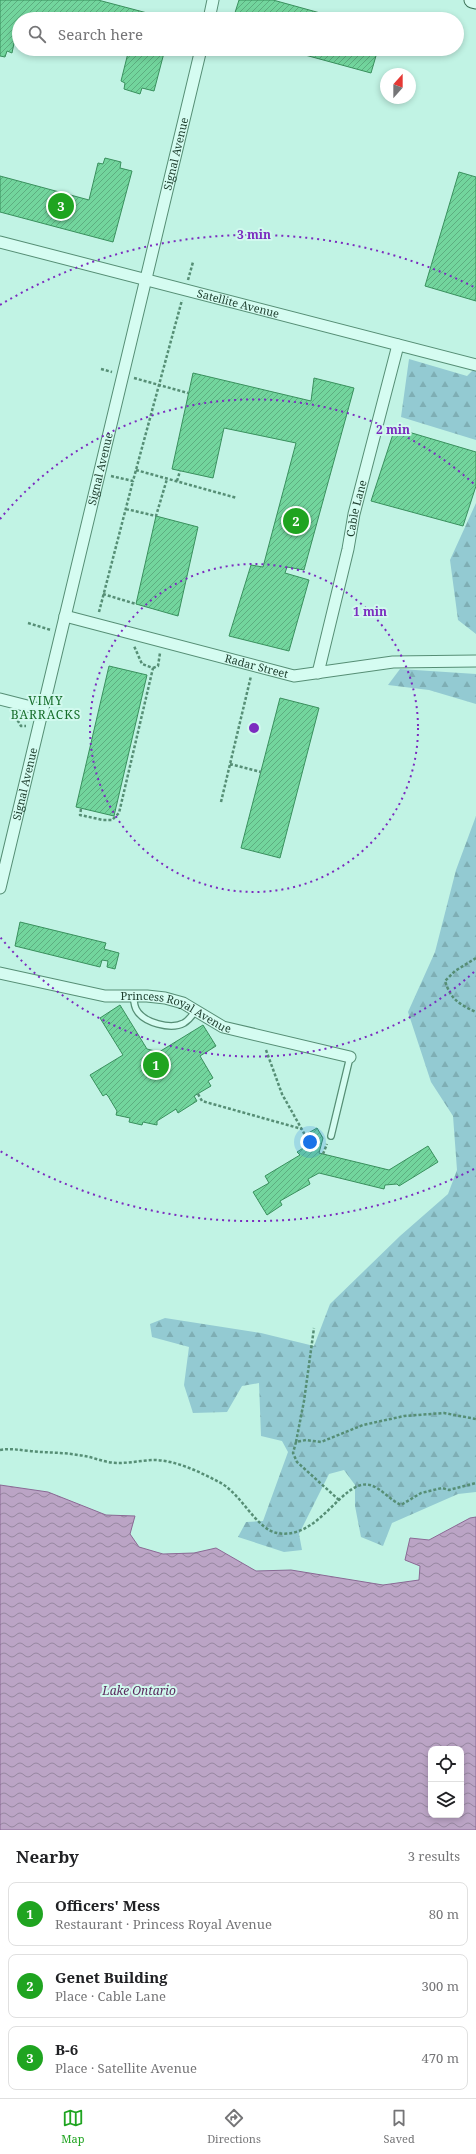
<!DOCTYPE html>
<html lang="en">
<head>
<meta charset="utf-8">
<style>
	body { margin:0; font-family:"Noto Serif",serif; background:#f6f6f6; color:#202124 }
	.controls { position:absolute; right:12px; bottom:12px; display:grid; overflow:hidden; border-radius:8px; box-shadow:0 2px 6px #0003 }
	.controls button { width:36px; height:36px; display:grid; place-items:center; padding:0; border:0; border-bottom:1px solid #e0e0e0; background:#fff; color:#202124; font:20px sans-serif }
	.compass { position:absolute; left:380px; top:68px; width:36px; height:36px; border-radius:50%; background:#fff; box-shadow:0 2px 6px #0003; rotate:21deg }
	.you { position:absolute; left:310px; top:1142px; width:14px; height:14px; margin:-10px; border:3px solid #fff; border-radius:50%; background:#1a73e8; box-shadow:0 0 0 6px #1a73e833 }
	.badge { display:grid; place-items:center; width:26px; height:26px; border-radius:50%; background:#1fa420; color:#fff; font-size:13px; font-weight:700 }
	.pin { position:absolute; translate:-50% -50%; border:2px solid #fff; box-shadow:0 1px 4px #0006 }
	.list { margin:0; padding:0; list-style:none }
	h2 { display:flex; justify-content:space-between; align-items:center; height:52px; margin:0; padding:0 16px; font-size:17px }
	h2 small { font-size:13px; font-weight:400; color:#757577 }
	.list li { display:grid; grid-template-columns:26px 1fr auto; gap:12px; align-items:center; box-sizing:border-box; height:64px; margin:0 8px 8px; padding:0 8px; border:1px solid #e0e0e0; border-radius:8px }
	.list b { display:block; font-size:15px; white-space:nowrap }
	.list p { margin:0; font-size:13px; white-space:nowrap; color:#757577 }
	.list em { font-size:13px; font-style:normal; color:#757577 }
	.icon { flex:none; width:22px; height:22px; fill:none; stroke:currentColor; stroke-width:2; stroke-linecap:round; stroke-linejoin:round }
	.map { position:relative; flex:none; width:476px; height:1830px; overflow:hidden }
	.search { position:absolute; background:#fff; box-shadow:0 2px 6px #0003; left:12px; right:12px; top:12px; height:44px; display:flex; align-items:center; gap:10px; box-sizing:border-box; padding:0 14px; border-radius:22px; color:#757577; font-size:15px }
	.sheet { height:268px; background:#fff }
	nav { display:flex; justify-content:space-around; align-items:center; box-sizing:border-box; height:56px; border-top:1px solid #e0e0e0; background:#fff; font-size:11px; color:#757577 }
	nav a { display:grid; justify-items:center; gap:2px }
	nav .on { color:#1fa420 }
	.map>svg:first-child { display:block }
	.forest { fill:url(#forest-firs) }
	.water { fill:url(#water-waves); stroke:#8a6994; fill-rule:evenodd }
	.building { fill:url(#building-hatch); stroke:#39905d }
	.lines { fill:none; stroke-linecap:round; stroke-linejoin:round }
	.lane-casing { stroke:#568e75; stroke-width:8 }
	.street-casing { stroke:#568e75; stroke-width:13 }
	.secondary-casing { stroke:#397055; stroke-width:17 }
	.path { stroke:#568e75; stroke-width:2.5; stroke-dasharray:3 2; stroke-linecap:butt }
	.lane { stroke:#d5fcf1; stroke-width:5.5 }
	.street { stroke:#d5fcf1; stroke-width:11 }
	.secondary { stroke:#d5fcf1; stroke-width:15 }
	.ring { fill:none; stroke:#7b2cbf; stroke-width:2; stroke-dasharray:2 4 }
	.labels { text-anchor:middle; stroke-width:4; stroke-linejoin:round; paint-order:stroke }
	.street-label { font-size:11px; fill:#1c3c2c; stroke:#d1f9ee }
	.neighbourhood-label { font-size:12px; letter-spacing:1px; fill:#166e2a; stroke:#d1f9ee }
	.water-label { font-size:12px; font-style:italic; fill:#5b2a5e; stroke:#d1f9ee }
	.centre { fill:#7b2cbf; stroke:#d1f9ee; stroke-width:2 }
	.ring-label { font-size:12px; text-anchor:middle; font-weight:bold; fill:#7b2cbf; stroke:#d1f9ee; stroke-width:4; stroke-linejoin:round; paint-order:stroke }
</style>
</head>
<body>
<div class="map">
<svg width="476" height="1830" viewBox="0 0 476 1830">
	<defs>
		<pattern id="forest-firs" width="22" height="20" patternUnits="userSpaceOnUse"><rect width="22" height="20" fill="#93cad2"/><path d="M5 1l3.5 6h-7zM16 11l3.5 6h-7z" fill="#7eaeb4"/></pattern>
		<pattern id="water-waves" width="16" height="10" patternUnits="userSpaceOnUse"><rect width="16" height="10" fill="#bba4c5"/><path d="M0 5q4-4 8 0t8 0" fill="none" stroke="#9787a0"/></pattern>
		<pattern id="building-hatch" width="6" height="6" patternUnits="userSpaceOnUse"><rect width="6" height="6" fill="#72d59d"/><path d="M-1 1l2-2M0 6l6-6M5 7l2-2" fill="none" stroke="#5dae80"/></pattern>
	</defs>
	<rect width="100%" height="100%" fill="#c1f3e4"/>
	<path class="forest" d="M 409,359 L 467,376 L 476,367 L 476,440 L 401,417 Z
		M 476,503 L 476,634 L 458,620 L 450,560 Z
		M 400,669 L 476,674 L 476,704 L 429,690 L 388,685 Z
		M 476,816 L 476,1492 L 458,1494 L 392,1523 L 383,1546 L 361,1537 L 355,1506 L 355,1485 L 344,1470 L 329,1474 L 299,1534 L 302,1550 L 284,1552 L 238,1537 L 246,1522 L 263,1521 L 288,1452 L 282,1441 L 261,1436 L 259,1383 L 242,1386 L 227,1412 L 193,1413 L 184,1385 L 189,1347 L 152,1337 L 150,1324 L 165,1318 L 261,1333 L 314,1346 L 330,1304 L 400,1236 L 448,1194 L 457,1170 L 453,1116 L 431,1082 L 408,1012 L 435,952 L 456,870 Z"/>
	<path class="water" d="M 0,1485 L 48,1492 L 106,1515 L 135,1516 L 130,1534 L 139,1547 L 163,1554 L 194,1553 L 216,1548 L 256,1571 L 291,1570 L 383,1585 L 419,1580 L 420,1566 L 405,1560 L 410,1538 L 429,1540 L 470,1518 L 476,1517 L 476,1830 L 0,1830 ZM 431,1749 L 461,1749 L 461,1815 L 431,1815 Z"/>
	<path class="building" d="M 0,0 L 98,0 L 170,19 L 35,19 L 22,16 L 19,19 L 12,53 L 7,51 L 5,57 L 0,56 Z
		M 239,0 L 273,0 L 342,19 L 233,19 Z
		M 129,49 L 165,49 L 154,91 L 142,88 L 140,94 L 124,89 L 125,83 L 121,81 Z
		M 283,49 L 378,49 L 371,73 Z
		M 105,158 L 121,162 L 120,168 L 132,171 L 113,242 L 0,212 L 0,176 L 89,200 L 98,163 L 103,164 Z
		M 459,172 L 476,177 L 476,301 L 425,286 Z
		M 193,373 L 311,401 L 314,378 L 354,388 L 304,570 L 287,567 L 285,573 L 309,580 L 289,651 L 229,636 L 251,565 L 263,567 L 296,443 L 224,428 L 213,478 L 172,469 Z
		M 395,428 L 476,452 L 476,486 L 463,526 L 371,501 Z
		M 156,516 L 198,527 L 178,616 L 136,604 Z
		M 109,666 L 147,675 L 114,816 L 76,807 Z
		M 280,698 L 319,708 L 280,858 L 241,848 Z
		M 20,922 L 106,943 L 104,949 L 119,953 L 115,969 L 107,967 L 108,961 L 102,960 L 100,967 L 15,946 Z
		M 120,1005 L 147,1049 L 159,1052 L 203,1025 L 216,1046 L 200,1056 L 213,1078 L 208,1081 L 211,1086 L 194,1096 L 197,1101 L 178,1113 L 176,1109 L 157,1121 L 157,1125 L 143,1122 L 142,1125 L 129,1122 L 130,1118 L 116,1115 L 117,1111 L 108,1096 L 106,1094 L 103,1096 L 90,1075 L 123,1055 L 100,1018 Z
		M 317,1128 L 323,1138 L 319,1153 L 389,1170 L 428,1146 L 438,1162 L 399,1186 L 397,1184 L 385,1185 L 384,1189 L 319,1173 L 308,1179 L 310,1184 L 280,1201 L 282,1205 L 267,1215 L 253,1192 L 269,1183 L 265,1176 L 300,1155 L 297,1152 L 308,1145 L 303,1136 Z"/>
	<g class="lines">
		<defs>
			<path id="lane" d="M 133,996 C 134,1000 134,1005 136,1009 C 143,1023 171,1030 184,1023 C 189,1020 192,1016 195,1011
				M 331,1136 L 350,1057"/>
			<g id="street">
				<path d="M 209,19 L 213,0"/>
				<path id="s1" d="M 0,242 L 476,365"/>
				<path id="s2" d="M 65,616 L 294,676 L 393,662 L 476,661"/>
				<path id="s3" d="M 318,673 L 348,549 L 354,514 L 398,345"/>
				<path d="M 0,699 L 43,710"/>
				<path id="s4" d="M 0,888 L 201,49"/>
				<path id="s5" d="M 0,973 L 105,996 L 147,996 L 165,998 L 183,1003 L 223,1027 L 350,1057"/>
			</g>
			<path id="secondary" d="M 472,0 L 476,1"/>
		</defs>
		<use href="#lane" class="lane-casing"/>
		<use href="#street" class="street-casing"/>
		<use href="#secondary" class="secondary-casing"/>
		<path class="path" d="M 188,280 L 193,262
			M 101,369 L 112,372
			M 134,378 L 188,393
			M 136,470 L 237,498
			M 111,476 L 133,481 L 182,300
			M 177,481 L 180,471
			M 126,509 L 156,516 L 167,479
			M 103,594 L 136,604
			M 99,612 L 133,481
			M 28,623 L 51,630
			M 153,668 L 158,666 L 160,653
			M 15,716 L 21,726 L 26,726
			M 230,764 L 261,772
			M 221,802 L 251,676
			M 81,809 L 80,815 L 103,820 L 112,820 L 119,813 L 153,668 L 142,664 L 134,646
			M 476,958 L 455,971 L 445,981 C 451,1000 459,1004 476,1012
			M 266,1050 L 282,1094 L 305,1135
			M 198,1094 L 202,1101 L 302,1129
			M 323,1154 L 327,1144
			M 296,1442 L 304,1401 L 314,1328
			M 0,1450 C 11,1448 19,1450 30,1451 C 46,1453 62,1452 78,1455 C 89,1456 98,1460 108,1462 C 124,1465 140,1460 156,1460 C 177,1461 200,1472 219,1482 C 241,1493 256,1529 277,1533 C 320,1541 342,1478 370,1485 C 381,1488 390,1500 401,1505 L 421,1493 L 442,1488 L 449,1490 L 476,1483
			M 339,1500 L 297,1462 L 293,1453 L 296,1442 L 306,1440 L 321,1442 L 363,1425 L 404,1416 L 444,1413 L 476,1419"/>
		<use href="#lane" class="lane"/>
		<use href="#street" class="street"/>
		<use href="#secondary" class="secondary"/>
	</g>
	<g class="ring">
		<circle cx="254" cy="728" r="164"/>
		<path d="M474 972A329 329 0 0 1 0 937M0 519A329 329 0 0 1 474 484"/>
		<path d="M474 1169A493 493 0 0 1 0 1151M0 305A493 493 0 0 1 474 287"/>
	</g>
	<g class="labels">
		<g class="street-label">
			<text dy="4" stroke="none"><textPath href="#s4" startOffset="755">Signal Avenue</textPath></text>
			<text dy="4" stroke="none"><textPath href="#s1" startOffset="246">Satellite Avenue</textPath></text>
			<text dy="4" stroke="none"><textPath href="#s4" startOffset="431">Signal Avenue</textPath></text>
			<text dy="4" stroke="none"><textPath href="#s3" startOffset="169">Cable Lane</textPath></text>
			<text dy="4" stroke="none"><textPath href="#s2" startOffset="198">Radar Street</textPath></text>
			<text dy="4" stroke="none"><textPath href="#s4" startOffset="107">Signal Avenue</textPath></text>
			<text dy="4" stroke="none"><textPath href="#s5" startOffset="182">Princess Royal Avenue</textPath></text>
		</g>
		<g class="neighbourhood-label">
			<text x="46" y="705">VIMY<tspan x="46" dy="14">BARRACKS</tspan></text>
		</g>
		<g class="water-label">
			<text x="139" y="1695">Lake Ontario</text>
		</g>
	</g>
	<circle cx="254" cy="728" r="6" class="centre"/>
	<g class="ring-label">
		<text x="254" y="239">3 min</text>
		<text x="393" y="434">2 min</text>
		<text x="370" y="616">1 min</text>
	</g>
</svg>
<div class="controls">
<button><svg class="icon" aria-label="locate" viewBox="0 0 24 24"><circle cx="12" cy="12" r="6"/><path d="M12 2v4M12 18v4M2 12h4M18 12h4"/></svg></button>
<button><svg class="icon" aria-label="layers" viewBox="0 0 24 24"><path d="M12 4l9 5-9 5-9-5zM3 14l9 5 9-5"/></svg></button>
</div>
<svg class="compass" viewBox="-18 -18 36 36"><path d="M0-13l5 13h-10z" fill="#e53935"/><path d="M0 13l5-13h-10z" fill="#757577"/></svg>
<div class="you"></div>
<div class="pin badge" style="left:156px;top:1065px">1</div>
<div class="pin badge" style="left:296px;top:521px">2</div>
<div class="pin badge" style="left:61px;top:206px">3</div>
<div class="search"><svg class="icon" aria-label="search" viewBox="0 0 24 24"><circle cx="10" cy="10" r="6"/><path d="M15 15l6 6"/></svg>Search here</div>
</div>
<section class="sheet">
<h2>Nearby<small>3 results</small></h2>
<ul class="list">
<li><span class="badge">1</span><div><b>Officers' Mess</b><p>Restaurant · Princess Royal Avenue</p></div><em>80 m</em></li>
<li><span class="badge">2</span><div><b>Genet Building</b><p>Place · Cable Lane</p></div><em>300 m</em></li>
<li><span class="badge">3</span><div><b>B-6</b><p>Place · Satellite Avenue</p></div><em>470 m</em></li>
</ul>
</section>
<nav>
<a class="on"><svg class="icon" aria-label="map" viewBox="0 0 24 24"><path d="M3 6l6-2 6 2 6-2v14l-6 2-6-2-6 2zM9 4v14M15 6v14"/></svg>Map</a>
<a><svg class="icon" aria-label="directions" viewBox="0 0 24 24"><path d="M12 3l9 9-9 9-9-9zM9 14v-3h6M13 9l2 2-2 2"/></svg>Directions</a>
<a><svg class="icon" aria-label="saved" viewBox="0 0 24 24"><path d="M7 4h10v16l-5-4-5 4z"/></svg>Saved</a>
</nav>
</body>
</html>
